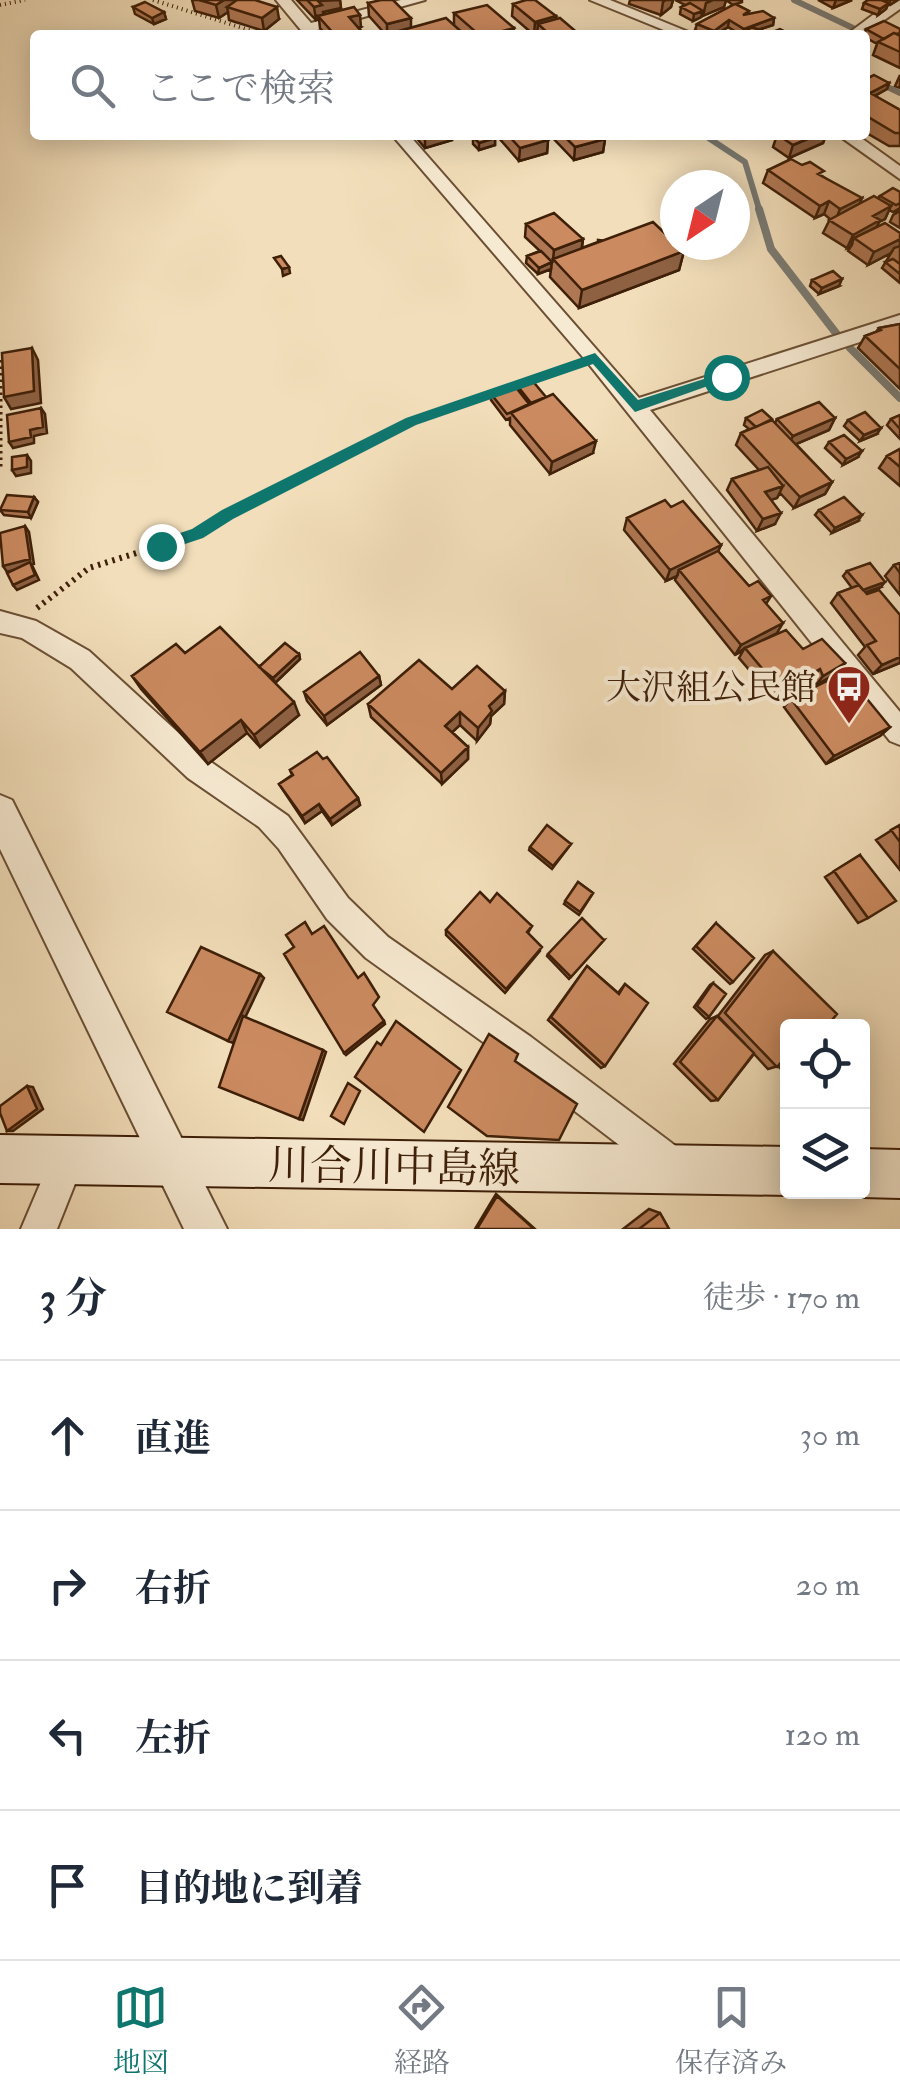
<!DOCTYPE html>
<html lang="ja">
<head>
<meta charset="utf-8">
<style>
	body { margin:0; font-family:"IM FELL Double Pica","Noto Serif JP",serif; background:#f2f2f3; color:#1f2937 }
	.controls { position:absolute; right:30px; bottom:30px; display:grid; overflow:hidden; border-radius:10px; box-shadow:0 5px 25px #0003 }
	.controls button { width:90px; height:90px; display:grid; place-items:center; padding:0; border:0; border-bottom:2px solid #e0e1e3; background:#fff; color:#1f2937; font:50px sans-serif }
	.compass { position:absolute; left:660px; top:170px; width:90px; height:90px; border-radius:50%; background:#fff; box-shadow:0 5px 25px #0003; rotate:215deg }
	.stop { position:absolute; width:30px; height:30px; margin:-22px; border:8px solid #0f766e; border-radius:50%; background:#fff }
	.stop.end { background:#0f766e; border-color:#fff; box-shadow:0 2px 10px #0008 }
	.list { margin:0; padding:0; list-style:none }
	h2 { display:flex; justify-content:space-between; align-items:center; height:130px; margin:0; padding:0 40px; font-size:42px }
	h2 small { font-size:32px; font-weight:400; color:#747a83 }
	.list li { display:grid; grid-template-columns:65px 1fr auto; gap:30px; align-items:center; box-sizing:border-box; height:150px; padding:0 40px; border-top:2px solid #e0e1e3 }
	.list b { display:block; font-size:38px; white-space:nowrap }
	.list em { font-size:32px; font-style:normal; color:#747a83 }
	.icon { flex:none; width:55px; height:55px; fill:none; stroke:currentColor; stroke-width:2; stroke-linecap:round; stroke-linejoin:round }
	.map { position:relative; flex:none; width:900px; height:1229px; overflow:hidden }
	.search { position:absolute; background:#fff; box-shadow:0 5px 25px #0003; left:30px; right:30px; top:30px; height:110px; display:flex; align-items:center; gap:25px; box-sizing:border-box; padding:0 35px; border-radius:10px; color:#747a83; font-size:38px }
	.sheet { height:730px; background:#fff }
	nav { display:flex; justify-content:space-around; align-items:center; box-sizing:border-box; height:140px; border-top:2px solid #e0e1e3; background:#fff; font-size:28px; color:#747a83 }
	nav a { display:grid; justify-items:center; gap:5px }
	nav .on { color:#0f766e }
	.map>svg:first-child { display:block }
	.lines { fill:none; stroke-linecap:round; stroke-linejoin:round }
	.stream-far1 { stroke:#7a7b74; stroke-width:6 }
	.stream { stroke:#7a7b74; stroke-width:8 }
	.minor-casing { stroke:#6b4f34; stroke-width:4 }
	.tertiary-casing { stroke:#6b4f34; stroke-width:4 }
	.secondary-casing { stroke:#3e1f08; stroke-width:4 }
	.path-far2 { stroke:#3e1f08; stroke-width:4; stroke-dasharray:1 4; stroke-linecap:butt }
	.path-far1 { stroke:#3e1f08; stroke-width:5; stroke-dasharray:2.5 4; stroke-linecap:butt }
	.path { stroke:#3e1f08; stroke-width:6; stroke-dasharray:2.5 5; stroke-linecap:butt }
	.minor { fill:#f7ead2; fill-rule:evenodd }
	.tertiary { fill:#f7ead2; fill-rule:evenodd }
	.secondary { fill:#f7ead2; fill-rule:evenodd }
	.wall { fill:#af7753; stroke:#3e1f08; stroke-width:2.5 }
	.shaded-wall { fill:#8e6143; stroke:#3e1f08; stroke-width:2.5 }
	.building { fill:#cb8a60; stroke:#3e1f08; stroke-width:2.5 }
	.route { fill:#0f766e }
	.labels { text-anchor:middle; stroke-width:8; stroke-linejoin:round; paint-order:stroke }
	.poi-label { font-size:35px; fill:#3e1f08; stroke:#f7ead2; text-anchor:end }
	.near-street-label { font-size:42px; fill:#3e1f08; stroke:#f7ead2 }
</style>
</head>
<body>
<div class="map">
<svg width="900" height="1229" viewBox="0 0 900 1229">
	<rect width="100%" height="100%" fill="#f2deba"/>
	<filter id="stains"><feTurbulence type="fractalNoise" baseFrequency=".002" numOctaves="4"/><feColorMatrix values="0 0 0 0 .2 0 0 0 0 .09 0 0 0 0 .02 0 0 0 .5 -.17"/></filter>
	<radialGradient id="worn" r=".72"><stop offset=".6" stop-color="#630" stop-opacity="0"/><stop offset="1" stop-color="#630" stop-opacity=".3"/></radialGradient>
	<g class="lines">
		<path class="stream-far1" d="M 794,0 L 853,28
			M 865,76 L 900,93
			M 704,135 L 745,162 L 760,212"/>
		<path class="stream" d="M 759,209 L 771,249 L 839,337
			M 850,348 L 900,398"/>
		<defs>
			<path id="minor" d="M 276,0 L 291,0 L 311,23 L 401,0 L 425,0 L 317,30 L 320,35 L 305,35 Z
				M 590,0 L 610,0 L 696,35 L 676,35 Z
				M 893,0 L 900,0 L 900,9 L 863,35 L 846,35 Z
				M 392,135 L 409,135 L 639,398 L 900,315 L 900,329 L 650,410 L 900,712 L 900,745 L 890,741 L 588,363 Z
				M 838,135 L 857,135 L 900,166 L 900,179 Z
				M 0,611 L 36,621 L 89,651 L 208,760 L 288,816 L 348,898 L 388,937 L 531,1037 L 685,1153 L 690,1165 L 685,1177 L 673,1182 L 661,1177 L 508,1060 L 366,958 L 327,919 L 279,849 L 259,827 L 188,778 L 71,668 L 22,638 L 0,633 Z
				M 67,1144 L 79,1149 L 84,1161 L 57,1229 L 21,1229 L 55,1149 Z"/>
			<path id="tertiary" d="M 0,795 L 12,800 L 227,1229 L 184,1229 L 0,849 Z"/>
			<path id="secondary" d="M 0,1135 L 788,1147 L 788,1192 L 797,1192 L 788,1195 L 0,1183 Z
				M 862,1149 L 900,1150 L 900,1198 L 862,1197 L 848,1192 L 862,1192 Z"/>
		</defs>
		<use href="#minor" class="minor-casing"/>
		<use href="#tertiary" class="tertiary-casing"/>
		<use href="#secondary" class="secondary-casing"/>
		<path class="path-far2" d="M 153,0 L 265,35
			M 0,5 L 25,0"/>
		<path class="path-far1" d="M 0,360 L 0,469
			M 301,477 L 411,422 L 572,366"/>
		<path class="path" d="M 37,608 L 89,568 L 197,534 L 227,514 L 306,474"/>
		<use href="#minor" class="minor"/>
		<use href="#tertiary" class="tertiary"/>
		<use href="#secondary" class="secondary"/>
	</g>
	<path class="wall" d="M 192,0 L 235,0 L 279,19 L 264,31 L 229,20 L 228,12 L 219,18 L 195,11 Z
		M 297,0 L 340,0 L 341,8 L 323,12 L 323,14 L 361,27 L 359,28 L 361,31 L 362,35 L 326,35 L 320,28 L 319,19 L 316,20 Z
		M 630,0 L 673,0 L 671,7 L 661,15 L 629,4 Z
		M 675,0 L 742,0 L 742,2 L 736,4 L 749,11 L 748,14 L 774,18 L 773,25 L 758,30 L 765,35 L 741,35 L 728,27 L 715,35 L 707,35 L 695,30 L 697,24 L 733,5 L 726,0 L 724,7 L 702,15 L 701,17 L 693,21 L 680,14 L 681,7 L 685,5 Z
		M 818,0 L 852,0 L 833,8 Z
		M 868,0 L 898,0 L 890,5 L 888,4 L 886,9 L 878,15 L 862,9 L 864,3 Z
		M 368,3 L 411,28 L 454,25 L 454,13 L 514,28 L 513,35 L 386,35 L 369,16 Z
		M 513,4 L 556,16 L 555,19 L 580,35 L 534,35 L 512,16 Z
		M 133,7 L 164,12 L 166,19 L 154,24 L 135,14 Z
		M 866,29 L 900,29 L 900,68 L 873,55 L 877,44 L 865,37 L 864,35 Z
		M 900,75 L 900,88 L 895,86 Z
		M 865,80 L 889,83 L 887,89 L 875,96 L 900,110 L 900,146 L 889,146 L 865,132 Z
		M 414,135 L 452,135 L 452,140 L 425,148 Z
		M 498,135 L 543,135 L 548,140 L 547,153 L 519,161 L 498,137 Z
		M 550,135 L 601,135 L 605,139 L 603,152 L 574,160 Z
		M 777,135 L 826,135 L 823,143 L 789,158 L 773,147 Z
		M 473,137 L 495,138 L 495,145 L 479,150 L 473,144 Z
		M 768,170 L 822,176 L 860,203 L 878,198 L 880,196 L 900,192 L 900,208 L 893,212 L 889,210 L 885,219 L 879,222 L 877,226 L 900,233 L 900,283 L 882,268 L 891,253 L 868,265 L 848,251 L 851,246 L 847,248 L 823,233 L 830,219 L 824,214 L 815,218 L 763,183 Z
		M 900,208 L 900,228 L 890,222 L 893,215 L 898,212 Z
		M 526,224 L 583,239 L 582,248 L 598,242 L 598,240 L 684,251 L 679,270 L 579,308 L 550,277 L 551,269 L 538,274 L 526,263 L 527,256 L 540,251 L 525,237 Z
		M 812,280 L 839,286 L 819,294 L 810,286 Z
		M 900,324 L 900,389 L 858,348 L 865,336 L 876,332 L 879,328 Z
		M 516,384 L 593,453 L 550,474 L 510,425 L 510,418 L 506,420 L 491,400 L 491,394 L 516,388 Z
		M 900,415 L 900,439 L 887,425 L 891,419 Z
		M 746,418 L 775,423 L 777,419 L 835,418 L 829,430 L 796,444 L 832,482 L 825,494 L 794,508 L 780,493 L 777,498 L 770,500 L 775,524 L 757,531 L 727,490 L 732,479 L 759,470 L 736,445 L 741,433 L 749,429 L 744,425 Z
		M 848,420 L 877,434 L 860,441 L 844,426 Z
		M 829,442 L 858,457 L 843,465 L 825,448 Z
		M 900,449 L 900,486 L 879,468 L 887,456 Z
		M 34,497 L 38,502 L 31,518 L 4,515 L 0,510 Z
		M 671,507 L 721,545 L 718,551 L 749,586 L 771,596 L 766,604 L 777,633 L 764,640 L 803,649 L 845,663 L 837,673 L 816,685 L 812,678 L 775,700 L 739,658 L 743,651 L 735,655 L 675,580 L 677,576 L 666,581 L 624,530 L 627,518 Z
		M 819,510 L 858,521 L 832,533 L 815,515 Z
		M 900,563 L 900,595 L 885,576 L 894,565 Z
		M 847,571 L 881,587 L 865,593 L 900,663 L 873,674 L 858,655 L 865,647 L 831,603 L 838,593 L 852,588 L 843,576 Z
		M 185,653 L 259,666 L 299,654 L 300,659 L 275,683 L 299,715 L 260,747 L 247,733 L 208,764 L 141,689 L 132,676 Z
		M 379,676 L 381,685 L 327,725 L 307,701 L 304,692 Z
		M 452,689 L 505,691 L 504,704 L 491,716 L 490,724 L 477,741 L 460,725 L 452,732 L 468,747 L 468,759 L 442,784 L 371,717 L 368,704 Z
		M 791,699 L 890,727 L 880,736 L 826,764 L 784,707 Z
		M 323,759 L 358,798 L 360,805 L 332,825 L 322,811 L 305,823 L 279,784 L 292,775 L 290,770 Z
		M 900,825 L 900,870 L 876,840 Z
		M 571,844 L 552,869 L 529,850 L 530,847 Z
		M 860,855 L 868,918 L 858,923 L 825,877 Z
		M 578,882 L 593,893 L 579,915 L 564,904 Z
		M 490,902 L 532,926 L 528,933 L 540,951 L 505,993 L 446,935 L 446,930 Z
		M 716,923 L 733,982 L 730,984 L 693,949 Z
		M 604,940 L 569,979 L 547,956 L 548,954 Z
		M 773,951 L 788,1026 L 788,1070 L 783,1071 L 778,1066 L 768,1069 L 754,1054 L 718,1100 L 711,1101 L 674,1064 L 710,1019 L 717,1016 L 745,1044 L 718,1016 L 765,955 Z
		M 587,966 L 618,993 L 625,984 L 605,1066 L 601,1068 L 548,1020 Z
		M 713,983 L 709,1017 L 706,1019 L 694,1007 L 710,985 Z
		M 496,1194 L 535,1229 L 475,1229 Z
		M 649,1209 L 660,1213 L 669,1229 L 623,1229 Z"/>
	<path class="shaded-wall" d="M 224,0 L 235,0 L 236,5 L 227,7 L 228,12 L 219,18 L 216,5 Z
		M 340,0 L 341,8 L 323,12 L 324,18 L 318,16 L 319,19 L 316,20 L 314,7 L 318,1 Z
		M 666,0 L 673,0 L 671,7 L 661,15 L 663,2 Z
		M 713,0 L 726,0 L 724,7 L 703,16 L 706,3 Z
		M 836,0 L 852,0 L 833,8 Z
		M 889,3 L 886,9 L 878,15 L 880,9 Z
		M 277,7 L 279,19 L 264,31 L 262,18 Z
		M 703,11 L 701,17 L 693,21 L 694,14 Z
		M 164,12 L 166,19 L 154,24 L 152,18 Z
		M 360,15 L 361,27 L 350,30 L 349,17 Z
		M 556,16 L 555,29 L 538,24 L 537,34 L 534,35 L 535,22 Z
		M 411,18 L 411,31 L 387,35 L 387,24 Z
		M 774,18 L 773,25 L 742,35 L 744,29 Z
		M 729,20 L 728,27 L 715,35 L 713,35 L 714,31 Z
		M 514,28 L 513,35 L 488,35 Z
		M 889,83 L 887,89 L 865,101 L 865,96 Z
		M 425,135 L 452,135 L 452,140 L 425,148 Z
		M 817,135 L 826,135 L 823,143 L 789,158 L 793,145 Z
		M 495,138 L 495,145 L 479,150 L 479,143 Z
		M 605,139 L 603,152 L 574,160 L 575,147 Z
		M 548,140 L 547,153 L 519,161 L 520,148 Z
		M 862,198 L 857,211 L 835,222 L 840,209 Z
		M 829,201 L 824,214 L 815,218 L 820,206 Z
		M 891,206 L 885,219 L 879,222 L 874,233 L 854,238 L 851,246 L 847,248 L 853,235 L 873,216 Z
		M 583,239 L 581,252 L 553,260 L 554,250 Z
		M 900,239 L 900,246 L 894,248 L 891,253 L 868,265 L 874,252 Z
		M 684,251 L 679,270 L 579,308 L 582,290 Z
		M 552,262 L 551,269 L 538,274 L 539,268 Z
		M 289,267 L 290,273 L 283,276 L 282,269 Z
		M 842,279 L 839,286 L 819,294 L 822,288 Z
		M 32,348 L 38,360 L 41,403 L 11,409 L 4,397 Z
		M 41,408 L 45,414 L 47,433 L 34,436 L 34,443 L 13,448 L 9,442 L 30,430 Z
		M 835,418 L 829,430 L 787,448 L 793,436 Z
		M 881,428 L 877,434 L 860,441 L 864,435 Z
		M 596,441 L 593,453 L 550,474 L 552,462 Z
		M 862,451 L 858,457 L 843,465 L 846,459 Z
		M 27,455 L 31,461 L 31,473 L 16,476 L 12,470 Z
		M 832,482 L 825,494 L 794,508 L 800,497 Z
		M 783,486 L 777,498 L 759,504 L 765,492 Z
		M 34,497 L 38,502 L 31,518 L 28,512 Z
		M 781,513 L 775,524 L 757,531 L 763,519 Z
		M 862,515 L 858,521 L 832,533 L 835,528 Z
		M 25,526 L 29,532 L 34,564 L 32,565 L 39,580 L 17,590 L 13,585 L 31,565 L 7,572 L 3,566 Z
		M 721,545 L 716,556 L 679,570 L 677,576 L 666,581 L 670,570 Z
		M 885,582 L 881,587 L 858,595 L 862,590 Z
		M 783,623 L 777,633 L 746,649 L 745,648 L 735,655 L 741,645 Z
		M 299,654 L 300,659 L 275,683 L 273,678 Z
		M 900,657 L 900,663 L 873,674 L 882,665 Z
		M 845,663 L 837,673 L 816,685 L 823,676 Z
		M 820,669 L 812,678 L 775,700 L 781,691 Z
		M 379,676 L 381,685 L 327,725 L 324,716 Z
		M 505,691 L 504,704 L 491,716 L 490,724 L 477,741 L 478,728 L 489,706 Z
		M 294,702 L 299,715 L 260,747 L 254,735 Z
		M 460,712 L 460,725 L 446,738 L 445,726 Z
		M 241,720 L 247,733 L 208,764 L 200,752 Z
		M 890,727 L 880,736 L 826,764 L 834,756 Z
		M 468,747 L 468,759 L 442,784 L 441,773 Z
		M 358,798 L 360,805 L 332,825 L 330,819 Z
		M 319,804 L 322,811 L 305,823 L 302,816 Z
		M 260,974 L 264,978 L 233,1043 L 228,1041 Z
		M 384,1021 L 385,1024 L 346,1055 L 344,1053 Z
		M 323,1050 L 326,1052 L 303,1120 L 299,1119 Z
		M 27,1086 L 33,1087 L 43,1109 L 13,1131 L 7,1131 Z"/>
	<path class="building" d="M 199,0 L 224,0 L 216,5 Z
		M 237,0 L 255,0 L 277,7 L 262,18 L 227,7 Z
		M 307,0 L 321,0 L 318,1 L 322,5 L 314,7 Z
		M 381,0 L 393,0 L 411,18 L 387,24 L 368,3 Z
		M 526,0 L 535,0 L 556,16 L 535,22 L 513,4 Z
		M 868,0 L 881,0 L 889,3 L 880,9 L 864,3 Z
		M 145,2 L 164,12 L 152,18 L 133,7 Z
		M 690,3 L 703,11 L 694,14 L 681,7 Z
		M 735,4 L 749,11 L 743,15 L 763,11 L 774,18 L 744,29 L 729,20 L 714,31 L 697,24 Z
		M 487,5 L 514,28 L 488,35 L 473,35 L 472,33 L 476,32 L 454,13 Z
		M 354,7 L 360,15 L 349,17 L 361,31 L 354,35 L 335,35 L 318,16 Z
		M 446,18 L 465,35 L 394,35 L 392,33 Z
		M 560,18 L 580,35 L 550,35 L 538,24 Z
		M 884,21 L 900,29 L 900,33 L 897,34 L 894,33 L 884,39 L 866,29 Z
		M 751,27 L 766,32 L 763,35 L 743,35 Z
		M 780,29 L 792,35 L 765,35 Z
		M 894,33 L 900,36 L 900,52 L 878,42 Z
		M 874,75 L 889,83 L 870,93 L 865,90 L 865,80 Z
		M 865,90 L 900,110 L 900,133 L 895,133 L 865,115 Z
		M 480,135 L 492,135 L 495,138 L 479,143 L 473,137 Z
		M 508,135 L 543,135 L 548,140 L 520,148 Z
		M 563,135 L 601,135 L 605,139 L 575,147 Z
		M 778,135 L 817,135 L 793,145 Z
		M 791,159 L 802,165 L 810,162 L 824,171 L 818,174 L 862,198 L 840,209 L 829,201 L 820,206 L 768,170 Z
		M 893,188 L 900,192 L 900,203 L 896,205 L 880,196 Z
		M 874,196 L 891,206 L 873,216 L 880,220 L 853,235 L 829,220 Z
		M 554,213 L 583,239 L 554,250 L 526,224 Z
		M 653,222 L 675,243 L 675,245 L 677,245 L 684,251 L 582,290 L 553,259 Z
		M 885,223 L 900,233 L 900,239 L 874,252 L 854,238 Z
		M 541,251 L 552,262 L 539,268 L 527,256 Z
		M 281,256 L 289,267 L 282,269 L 274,258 Z
		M 893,259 L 900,264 L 900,274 L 885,262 Z
		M 833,271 L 842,279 L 822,288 L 812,280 Z
		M 900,324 L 900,369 L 865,336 L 881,330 L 879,328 Z
		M 32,348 L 34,391 L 4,397 L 2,353 Z
		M 531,379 L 546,397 L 531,403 L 516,384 Z
		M 514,385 L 529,404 L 507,414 L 491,394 Z
		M 553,394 L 596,441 L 552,462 L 511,413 Z
		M 819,402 L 835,418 L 793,436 L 777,419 Z
		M 41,408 L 43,427 L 30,430 L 31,437 L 9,442 L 7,415 Z
		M 762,410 L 772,419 L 756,427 L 746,418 Z
		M 865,412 L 881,428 L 864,435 L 848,420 Z
		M 900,415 L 900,429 L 891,419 Z
		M 772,420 L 832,482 L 800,497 L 741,433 Z
		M 844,435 L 862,451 L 846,459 L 829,442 Z
		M 900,449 L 900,467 L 887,456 Z
		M 27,455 L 27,467 L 12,470 L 12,457 Z
		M 768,467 L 783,486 L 765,492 L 781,513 L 763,519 L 732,479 Z
		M 7,495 L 34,497 L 28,512 L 0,510 Z
		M 844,497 L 862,515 L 835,528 L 819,510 Z
		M 665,500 L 671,507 L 683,501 L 721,545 L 670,570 L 627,518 Z
		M 25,526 L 30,559 L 3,566 L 0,533 Z
		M 718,551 L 749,586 L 758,581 L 771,596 L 763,600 L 783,623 L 741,645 L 679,570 Z
		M 30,562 L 35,575 L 13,585 L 7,573 Z
		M 870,563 L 885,582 L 863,590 L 847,571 Z
		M 900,563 L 900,573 L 894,565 Z
		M 859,585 L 867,594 L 879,590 L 900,615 L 900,657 L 882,665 L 867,645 L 876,641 L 838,593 Z
		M 220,627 L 294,702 L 254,735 L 241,720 L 200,752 L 132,676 L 176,644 L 185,653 Z
		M 786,630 L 803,649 L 822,639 L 845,663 L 823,676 L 820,669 L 781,691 L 745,648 Z
		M 285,643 L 299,654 L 273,678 L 259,667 Z
		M 360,652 L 379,676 L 324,716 L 304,692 Z
		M 419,660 L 452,689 L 477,666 L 505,691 L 489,706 L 492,711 L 478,728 L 460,712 L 445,726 L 468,747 L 441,773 L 368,704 Z
		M 845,672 L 890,727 L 834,756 L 791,699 Z
		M 317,752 L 323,759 L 327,757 L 358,798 L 330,819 L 319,804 L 302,816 L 279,784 L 293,775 L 290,770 Z
		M 547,825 L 571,844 L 553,866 L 530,847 Z
		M 900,825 L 900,842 L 891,830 Z
		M 860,855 L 896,901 L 868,918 L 834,871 Z
		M 578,882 L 593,893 L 580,912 L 565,901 Z
		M 480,892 L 490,902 L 497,893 L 532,926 L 527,932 L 542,947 L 506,989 L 446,930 Z
		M 582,918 L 604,940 L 571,977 L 548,954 Z
		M 305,922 L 312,934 L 324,926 L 358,978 L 364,973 L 379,997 L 373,1005 L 384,1021 L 344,1053 L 284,954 L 294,947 L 286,935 Z
		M 716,923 L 754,958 L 733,982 L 696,946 Z
		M 201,947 L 260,974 L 228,1041 L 167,1012 Z
		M 773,951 L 837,1014 L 827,1026 L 788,1026 L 788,1065 L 783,1060 L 777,1067 L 725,1013 Z
		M 587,966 L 619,994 L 625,984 L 648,1003 L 605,1066 L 551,1017 Z
		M 713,983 L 726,994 L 709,1017 L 697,1006 Z
		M 243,1016 L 323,1050 L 299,1119 L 219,1087 Z
		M 717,1016 L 754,1053 L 718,1100 L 680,1062 Z
		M 396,1021 L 461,1070 L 424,1132 L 355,1077 L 377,1042 L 381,1045 Z
		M 489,1034 L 518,1054 L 515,1061 L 577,1104 L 559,1140 L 487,1136 L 448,1107 Z
		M 348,1083 L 360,1091 L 344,1124 L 331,1116 Z
		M 27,1086 L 37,1109 L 7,1131 L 0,1113 L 0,1106 Z
		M 497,1196 L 534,1229 L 477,1229 Z
		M 660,1213 L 669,1229 L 639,1229 Z"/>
	<path class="route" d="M 595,353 L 638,400 L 726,372 L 733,377 L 635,412 L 593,364 L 416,425 L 233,519 L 203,538 L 161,552 L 153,546 L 156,541 L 192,529 L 222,510 L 406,418 Z"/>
	<defs>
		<symbol id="bus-pin" viewBox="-11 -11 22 30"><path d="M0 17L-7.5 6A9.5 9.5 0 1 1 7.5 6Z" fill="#8f2418" stroke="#f7ead2"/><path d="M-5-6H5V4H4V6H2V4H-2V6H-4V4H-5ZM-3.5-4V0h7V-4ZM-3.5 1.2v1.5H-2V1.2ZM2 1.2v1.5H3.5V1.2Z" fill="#fff"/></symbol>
	</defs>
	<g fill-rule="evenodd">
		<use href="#bus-pin" x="824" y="662" width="50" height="68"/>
	</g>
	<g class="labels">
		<g class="poi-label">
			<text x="816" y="699">大沢組公民館</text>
		</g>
		<g class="near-street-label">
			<text transform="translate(394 1166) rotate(1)" y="15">川合川中島線</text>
		</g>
	</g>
	<rect width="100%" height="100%" filter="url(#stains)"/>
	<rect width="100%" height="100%" fill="url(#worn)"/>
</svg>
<div class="controls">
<button><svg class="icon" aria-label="locate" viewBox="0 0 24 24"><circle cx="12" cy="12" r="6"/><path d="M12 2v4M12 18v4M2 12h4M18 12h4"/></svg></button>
<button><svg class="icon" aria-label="layers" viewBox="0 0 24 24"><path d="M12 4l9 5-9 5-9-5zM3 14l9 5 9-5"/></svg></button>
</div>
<svg class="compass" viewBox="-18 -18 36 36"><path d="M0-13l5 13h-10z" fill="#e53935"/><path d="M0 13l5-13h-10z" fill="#747a83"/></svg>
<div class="stop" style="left:726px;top:377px"></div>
<div class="stop end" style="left:161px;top:546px"></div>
<div class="search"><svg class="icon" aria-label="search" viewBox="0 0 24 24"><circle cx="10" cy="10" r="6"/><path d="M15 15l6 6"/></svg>ここで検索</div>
</div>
<section class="sheet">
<h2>3 分<small>徒歩 · 170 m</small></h2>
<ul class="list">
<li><svg class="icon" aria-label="ahead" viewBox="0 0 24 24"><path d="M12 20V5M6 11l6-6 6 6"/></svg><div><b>直進</b></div><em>30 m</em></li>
<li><svg class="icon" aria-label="right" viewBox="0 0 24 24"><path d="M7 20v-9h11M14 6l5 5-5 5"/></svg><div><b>右折</b></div><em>20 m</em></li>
<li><svg class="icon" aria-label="left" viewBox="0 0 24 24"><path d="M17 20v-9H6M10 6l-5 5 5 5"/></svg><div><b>左折</b></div><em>120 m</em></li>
<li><svg class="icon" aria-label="arrive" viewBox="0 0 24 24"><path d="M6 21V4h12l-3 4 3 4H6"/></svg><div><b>目的地に到着</b></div></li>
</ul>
</section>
<nav>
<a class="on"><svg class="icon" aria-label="map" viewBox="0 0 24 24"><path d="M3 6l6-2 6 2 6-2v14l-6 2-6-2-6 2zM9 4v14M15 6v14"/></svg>地図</a>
<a><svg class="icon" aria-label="directions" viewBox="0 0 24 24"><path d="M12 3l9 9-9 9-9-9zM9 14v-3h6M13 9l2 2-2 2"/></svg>経路</a>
<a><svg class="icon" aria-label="saved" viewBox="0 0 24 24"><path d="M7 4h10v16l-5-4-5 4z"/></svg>保存済み</a>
</nav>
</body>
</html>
